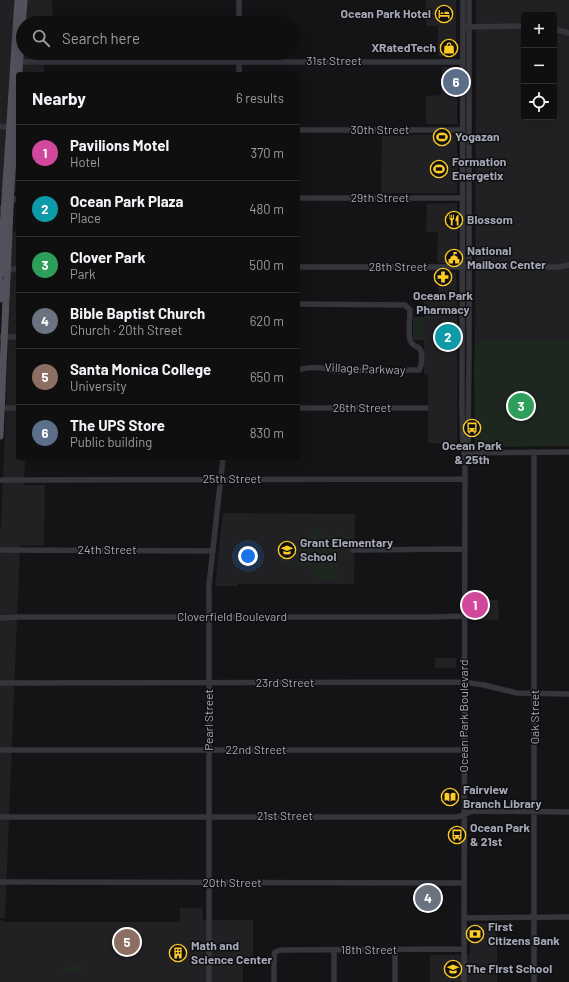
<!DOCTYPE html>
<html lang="en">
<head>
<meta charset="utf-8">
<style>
	body { margin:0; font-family:Barlow,sans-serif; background:#181819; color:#f1f3f6 }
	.controls { position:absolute; right:12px; top:12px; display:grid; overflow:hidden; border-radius:4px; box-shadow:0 4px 16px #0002 }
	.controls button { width:36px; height:36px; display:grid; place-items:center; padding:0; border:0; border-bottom:1px solid #2f2f30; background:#0f0f10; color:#f1f3f6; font:20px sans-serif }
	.you { position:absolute; left:248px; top:556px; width:14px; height:14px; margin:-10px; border:3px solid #fff; border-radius:50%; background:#1a73e8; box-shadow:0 0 0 6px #1a73e833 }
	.badge { display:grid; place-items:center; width:26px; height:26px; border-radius:50%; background:#fecc25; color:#fff; font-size:13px; font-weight:700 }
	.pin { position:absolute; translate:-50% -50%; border:2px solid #fff; box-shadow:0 1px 4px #0006 }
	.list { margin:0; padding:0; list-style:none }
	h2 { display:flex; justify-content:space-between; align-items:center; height:52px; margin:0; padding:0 16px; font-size:17px }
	h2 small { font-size:13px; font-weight:400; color:#9b9c9f }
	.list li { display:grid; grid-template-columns:26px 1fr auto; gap:12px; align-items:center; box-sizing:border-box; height:56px; padding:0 16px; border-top:1px solid #2f2f30 }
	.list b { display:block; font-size:15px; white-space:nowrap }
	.list p { margin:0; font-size:13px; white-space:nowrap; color:#9b9c9f }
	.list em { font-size:13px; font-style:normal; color:#9b9c9f }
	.icon { flex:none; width:22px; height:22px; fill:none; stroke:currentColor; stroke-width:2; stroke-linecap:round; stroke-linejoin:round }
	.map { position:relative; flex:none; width:569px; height:982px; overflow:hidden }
	.search { position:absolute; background:#0f0f10; box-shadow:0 4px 16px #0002; left:16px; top:16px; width:284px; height:44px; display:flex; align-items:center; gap:10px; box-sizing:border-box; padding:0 14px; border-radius:22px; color:#9b9c9f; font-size:15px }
	.panel { position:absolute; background:#0f0f10; box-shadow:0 4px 16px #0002; left:16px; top:72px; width:284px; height:388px; border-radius:4px }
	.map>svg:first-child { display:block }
	.built { fill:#212023; fill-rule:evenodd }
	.green { fill:#1e2620 }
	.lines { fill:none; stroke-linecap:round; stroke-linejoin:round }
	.minor { stroke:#35353c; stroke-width:5.5 }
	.major { stroke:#51525b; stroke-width:7 }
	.labels { text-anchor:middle; stroke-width:3; stroke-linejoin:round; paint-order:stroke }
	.poi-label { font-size:12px; font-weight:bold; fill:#a5a9b7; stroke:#0f0f11; text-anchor:start }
	.street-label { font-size:12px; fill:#a5a9b7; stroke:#0f0f11 }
</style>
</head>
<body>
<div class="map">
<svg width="569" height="982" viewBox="0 0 569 982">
	<rect width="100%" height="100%" fill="#141416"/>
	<path class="built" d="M 0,0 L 52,0 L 53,23 L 23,23 L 23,53 L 53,53 L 53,56 L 44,56 L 44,74 L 18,74 L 18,192 L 1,192 L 0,208 Z
		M 426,0 L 456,0 L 456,56 L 438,56 L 438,26 L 426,26 Z
		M 476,0 L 569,0 L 569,341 L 475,341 ZM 524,15 L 554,15 L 554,117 L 524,117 Z
		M 442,67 L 457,67 L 457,123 L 456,124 L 426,124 L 426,96 L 441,95 Z
		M 416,135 L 455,135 L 457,137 L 457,190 L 456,193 L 381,193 L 382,136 Z
		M 457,203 L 458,262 L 437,263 L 438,232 L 426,232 L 427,204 Z
		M 0,231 L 18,232 L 18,458 L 25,458 L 24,485 L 45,485 L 44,545 L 20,546 L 5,918 L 0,918 L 0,529 L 1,528 L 10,297 L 0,298 Z
		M 456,272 L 457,300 L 457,444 L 428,443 L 428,374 L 424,374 L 424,300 L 438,300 L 438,273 Z
		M 223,513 L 355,514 L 354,584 L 238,584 L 238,586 L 215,586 Z
		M 472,600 L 498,600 L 499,620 L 472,620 Z
		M 435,658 L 456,658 L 456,668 L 435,668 Z
		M 180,908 L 202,908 L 203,920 L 253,920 L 253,962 L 243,963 L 243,982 L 0,982 L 0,920 L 3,920 L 3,922 L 180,922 Z
		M 497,923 L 497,982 L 430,982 L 430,955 L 470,955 L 471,924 Z"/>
	<path class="green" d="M 413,317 L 424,317 L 424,340 L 413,340 Z
		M 475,341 L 569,341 L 569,446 L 477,447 L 475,445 L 474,369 Z
		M 315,530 L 321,530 L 322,536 L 342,535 L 342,541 L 310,542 L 310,535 L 315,535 Z
		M 299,548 L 338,549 L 338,580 L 317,580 L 314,578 L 310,568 L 297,566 L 297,550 Z
		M 279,550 L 284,550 L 289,558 L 289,564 L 281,564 L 281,561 L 279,560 Z
		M 83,963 L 85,969 L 83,974 L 61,972 L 61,969 Z"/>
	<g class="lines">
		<path class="minor" d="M 239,0 L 239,23
			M 463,0 L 462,408 L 463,447 L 465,451 L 464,982
			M 466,27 L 524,26
			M 554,29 L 569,33
			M 239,53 L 239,74
			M 17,62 L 463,62
			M 0,126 L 13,128
			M 298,130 L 463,130
			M 298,198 L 463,198
			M 0,209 L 15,199 L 18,199
			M 298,267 L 559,267 L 569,265
			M 5,271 L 18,268
			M 298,304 L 405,305 L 410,310 C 410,319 408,331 410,340 C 412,346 415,345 419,348 C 423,351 422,366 419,370 L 416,370 L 335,371 C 323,367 310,366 298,370
			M 0,337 L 18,337
			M 0,408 L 18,408
			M 298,408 L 426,408
			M 465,451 L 468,447 L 469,353 L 469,0
			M 464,453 L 569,452
			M 0,480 L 464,479
			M 0,550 L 213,551
			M 353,550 L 464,549
			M 0,618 L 18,617 L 434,617 L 464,616
			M 0,683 L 464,682 L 484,685 L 517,693 L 569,694
			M 0,750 L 464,750
			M 0,817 L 457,817 L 473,811 L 569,812
			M 0,882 L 464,883
			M 464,918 L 569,917
			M 209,982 L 209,585 L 223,458
			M 274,982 L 274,958 L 275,952 L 281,950 L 464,949
			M 334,982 L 334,950
			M 395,982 L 395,950
			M 534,982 L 534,452"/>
		<path class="major" d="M 0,275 L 18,0
			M 0,281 L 0,299
			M 0,436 L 11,187 L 24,0"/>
	</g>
	<defs>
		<symbol id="hotel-ring" viewBox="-11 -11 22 22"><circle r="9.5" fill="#0f0f11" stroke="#fecc25" stroke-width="1.5"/><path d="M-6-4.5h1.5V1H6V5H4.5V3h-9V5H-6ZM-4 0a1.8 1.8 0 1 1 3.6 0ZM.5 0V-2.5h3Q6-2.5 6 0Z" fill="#fecc25"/></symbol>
		<symbol id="shop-ring" viewBox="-11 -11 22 22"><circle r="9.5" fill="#0f0f11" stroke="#fecc25" stroke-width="1.5"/><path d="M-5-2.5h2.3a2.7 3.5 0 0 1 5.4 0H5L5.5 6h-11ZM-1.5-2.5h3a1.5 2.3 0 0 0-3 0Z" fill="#fecc25"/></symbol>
		<symbol id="stadium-ring" viewBox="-11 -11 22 22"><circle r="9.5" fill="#0f0f11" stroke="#fecc25" stroke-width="1.5"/><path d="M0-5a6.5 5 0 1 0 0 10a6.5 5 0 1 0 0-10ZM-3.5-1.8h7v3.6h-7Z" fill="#fecc25"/></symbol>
		<symbol id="restaurant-ring" viewBox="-11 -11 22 22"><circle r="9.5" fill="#0f0f11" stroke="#fecc25" stroke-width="1.5"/><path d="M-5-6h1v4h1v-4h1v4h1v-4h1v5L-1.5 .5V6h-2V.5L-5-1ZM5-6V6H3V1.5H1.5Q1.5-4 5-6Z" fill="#fecc25"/></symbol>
		<symbol id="civic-ring" viewBox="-11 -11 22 22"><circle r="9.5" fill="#0f0f11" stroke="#fecc25" stroke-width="1.5"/><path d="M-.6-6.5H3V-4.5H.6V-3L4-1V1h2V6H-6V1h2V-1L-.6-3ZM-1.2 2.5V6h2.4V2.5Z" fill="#fecc25"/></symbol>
		<symbol id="pharmacy-ring" viewBox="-11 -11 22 22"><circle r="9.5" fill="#0f0f11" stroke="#fecc25" stroke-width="1.5"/><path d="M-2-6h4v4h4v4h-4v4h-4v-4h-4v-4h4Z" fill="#fecc25"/></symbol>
		<symbol id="bus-ring" viewBox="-11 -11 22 22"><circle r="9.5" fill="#0f0f11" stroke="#fecc25" stroke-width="1.5"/><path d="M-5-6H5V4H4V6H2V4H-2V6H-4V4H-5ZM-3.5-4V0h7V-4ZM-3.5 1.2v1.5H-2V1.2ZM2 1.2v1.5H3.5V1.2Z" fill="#fecc25"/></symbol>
		<symbol id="school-ring" viewBox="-11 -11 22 22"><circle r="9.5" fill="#0f0f11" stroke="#fecc25" stroke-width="1.5"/><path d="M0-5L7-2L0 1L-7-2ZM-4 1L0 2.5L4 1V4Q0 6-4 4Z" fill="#fecc25"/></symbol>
		<symbol id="library-ring" viewBox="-11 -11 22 22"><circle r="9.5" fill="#0f0f11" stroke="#fecc25" stroke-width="1.5"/><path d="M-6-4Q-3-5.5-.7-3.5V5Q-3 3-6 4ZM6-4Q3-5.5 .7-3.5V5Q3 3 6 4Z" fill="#fecc25"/></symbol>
		<symbol id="bank-ring" viewBox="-11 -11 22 22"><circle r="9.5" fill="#0f0f11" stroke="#fecc25" stroke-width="1.5"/><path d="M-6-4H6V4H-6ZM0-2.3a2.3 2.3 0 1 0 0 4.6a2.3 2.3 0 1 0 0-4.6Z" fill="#fecc25"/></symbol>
		<symbol id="building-ring" viewBox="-11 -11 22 22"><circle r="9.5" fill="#0f0f11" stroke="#fecc25" stroke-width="1.5"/><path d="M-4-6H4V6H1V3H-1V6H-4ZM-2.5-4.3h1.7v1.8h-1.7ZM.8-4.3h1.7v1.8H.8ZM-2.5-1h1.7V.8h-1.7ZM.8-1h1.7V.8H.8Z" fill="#fecc25"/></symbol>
	</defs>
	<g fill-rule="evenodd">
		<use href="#hotel-ring" x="434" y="4" width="20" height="20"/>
		<use href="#shop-ring" x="439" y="38" width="20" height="20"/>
		<use href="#stadium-ring" x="432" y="127" width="20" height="20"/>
		<use href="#stadium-ring" x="429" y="159" width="20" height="20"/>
		<use href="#restaurant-ring" x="444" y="210" width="20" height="20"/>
		<use href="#civic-ring" x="444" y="248" width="20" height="20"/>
		<use href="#pharmacy-ring" x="433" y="267" width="20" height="20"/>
		<use href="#bus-ring" x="462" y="418" width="20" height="20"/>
		<use href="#school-ring" x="277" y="540" width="20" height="20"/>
		<use href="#library-ring" x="440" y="787" width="20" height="20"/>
		<use href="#bus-ring" x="447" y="825" width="20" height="20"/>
		<use href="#bank-ring" x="465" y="924" width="20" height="20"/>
		<use href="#building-ring" x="168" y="943" width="20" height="20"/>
		<use href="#school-ring" x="443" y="959" width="20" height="20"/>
	</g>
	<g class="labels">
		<g class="poi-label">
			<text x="431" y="18" text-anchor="end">Ocean Park Hotel</text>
			<text x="436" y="52" text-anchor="end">XRatedTech</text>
			<text x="455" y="141">Yogazan</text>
			<text x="452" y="166">Formation<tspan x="452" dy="14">Energetix</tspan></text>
			<text x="467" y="224">Blossom</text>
			<text x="467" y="255">National<tspan x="467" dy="14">Mailbox Center</tspan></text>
			<text x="443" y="300" text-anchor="middle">Ocean Park<tspan x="443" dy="14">Pharmacy</tspan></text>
			<text x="472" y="450" text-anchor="middle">Ocean Park<tspan x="472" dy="14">&amp; 25th</tspan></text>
			<text x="300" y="547">Grant Elementary<tspan x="300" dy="14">School</tspan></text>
			<text x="463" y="794">Fairview<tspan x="463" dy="14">Branch Library</tspan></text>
			<text x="470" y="832">Ocean Park<tspan x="470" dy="14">&amp; 21st</tspan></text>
			<text x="488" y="931">First<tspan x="488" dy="14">Citizens Bank</tspan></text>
			<text x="191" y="950">Math and<tspan x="191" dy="14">Science Center</tspan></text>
			<text x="466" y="973">The First School</text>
		</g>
		<g class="street-label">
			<text x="334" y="65">31st Street</text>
			<text x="380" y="134">30th Street</text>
			<text x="380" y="202">29th Street</text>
			<text x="398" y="271">28th Street</text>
			<text transform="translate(365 369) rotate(2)" y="4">Village Parkway</text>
			<text x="362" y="412">26th Street</text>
			<text x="232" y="483">25th Street</text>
			<text x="107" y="554">24th Street</text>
			<text x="232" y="621">Cloverfield Boulevard</text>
			<text x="285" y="687">23rd Street</text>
			<text transform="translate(464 716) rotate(-90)" y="4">Ocean Park Boulevard</text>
			<text transform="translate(535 717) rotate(-90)" y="4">Oak Street</text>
			<text transform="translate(209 720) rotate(-90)" y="4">Pearl Street</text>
			<text x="256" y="754">22nd Street</text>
			<text x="285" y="820">21st Street</text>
			<text x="232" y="887">20th Street</text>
			<text x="369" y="954">18th Street</text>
		</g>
	</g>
</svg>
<div class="controls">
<button>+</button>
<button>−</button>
<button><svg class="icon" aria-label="locate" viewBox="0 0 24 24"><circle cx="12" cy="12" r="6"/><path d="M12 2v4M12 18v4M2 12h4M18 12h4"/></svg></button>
</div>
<div class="you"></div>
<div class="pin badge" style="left:475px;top:605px;background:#d1479c">1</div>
<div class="pin badge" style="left:448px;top:337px;background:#0f9aa8">2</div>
<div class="pin badge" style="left:521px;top:406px;background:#2e9e5b">3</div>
<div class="pin badge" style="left:428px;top:898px;background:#6b7280">4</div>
<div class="pin badge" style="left:127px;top:942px;background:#8d6e63">5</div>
<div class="pin badge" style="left:456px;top:82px;background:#5c6f8a">6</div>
<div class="search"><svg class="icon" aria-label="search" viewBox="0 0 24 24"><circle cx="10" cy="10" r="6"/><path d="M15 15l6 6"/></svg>Search here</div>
<section class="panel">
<h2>Nearby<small>6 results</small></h2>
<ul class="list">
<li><span class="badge" style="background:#d1479c">1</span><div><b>Pavilions Motel</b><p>Hotel</p></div><em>370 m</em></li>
<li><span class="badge" style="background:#0f9aa8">2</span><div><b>Ocean Park Plaza</b><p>Place</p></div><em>480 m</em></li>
<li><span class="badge" style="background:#2e9e5b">3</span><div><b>Clover Park</b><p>Park</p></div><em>500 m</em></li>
<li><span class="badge" style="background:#6b7280">4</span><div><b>Bible Baptist Church</b><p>Church · 20th Street</p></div><em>620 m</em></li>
<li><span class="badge" style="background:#8d6e63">5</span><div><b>Santa Monica College</b><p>University</p></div><em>650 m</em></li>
<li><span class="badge" style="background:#5c6f8a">6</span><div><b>The UPS Store</b><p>Public building</p></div><em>830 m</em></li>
</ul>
</section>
</div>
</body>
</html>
